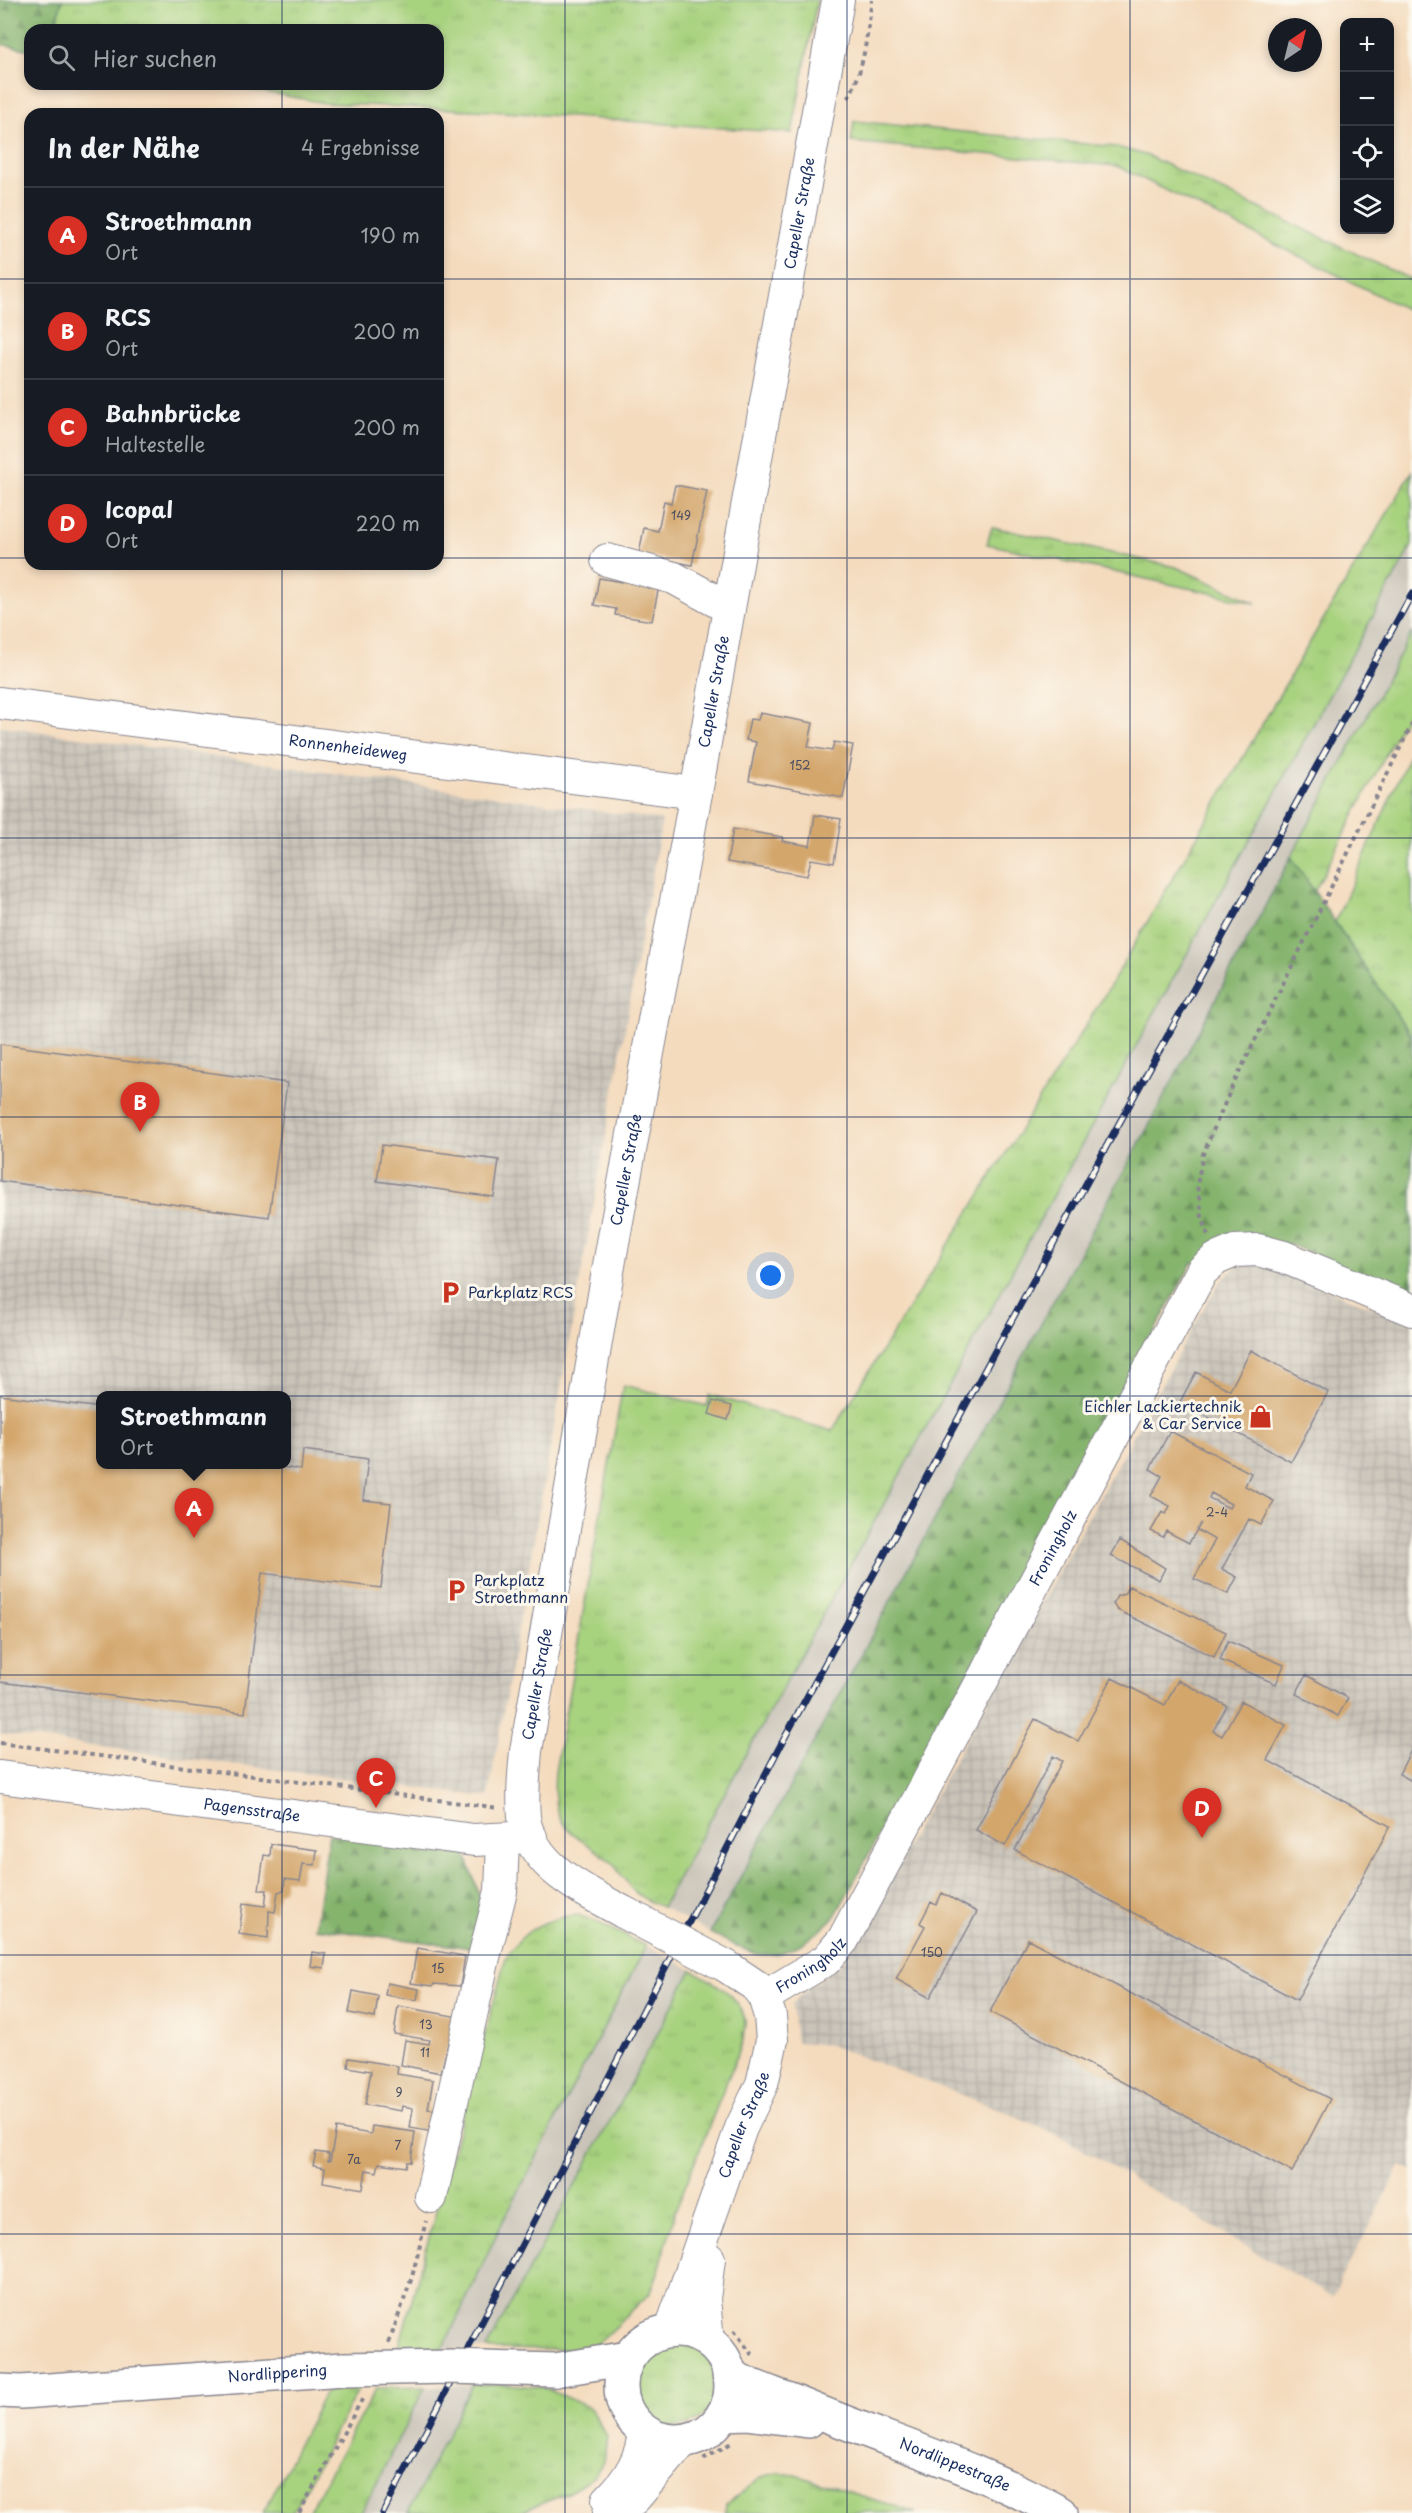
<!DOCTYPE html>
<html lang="de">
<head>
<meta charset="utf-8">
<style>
	body { margin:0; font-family:"Playpen Sans",sans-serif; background:#20242c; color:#f1f3f6 }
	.controls { position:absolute; right:18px; top:18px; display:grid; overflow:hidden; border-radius:12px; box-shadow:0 3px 9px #0003 }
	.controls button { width:54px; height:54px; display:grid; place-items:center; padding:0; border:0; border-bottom:2px solid #363941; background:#171b24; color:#f1f3f6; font:30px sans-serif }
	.compass { position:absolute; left:1268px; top:18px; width:54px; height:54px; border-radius:50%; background:#171b24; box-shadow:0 3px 9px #0003; rotate:35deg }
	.you { position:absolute; left:771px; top:1276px; width:21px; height:21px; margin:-15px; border:4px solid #fff; border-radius:50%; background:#1a73e8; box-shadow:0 0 0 9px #1a73e833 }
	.badge { display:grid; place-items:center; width:39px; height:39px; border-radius:50%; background:#d93025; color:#fff; font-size:20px; font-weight:700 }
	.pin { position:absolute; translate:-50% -50px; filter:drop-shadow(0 2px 3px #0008) }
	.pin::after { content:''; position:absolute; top:32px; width:21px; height:18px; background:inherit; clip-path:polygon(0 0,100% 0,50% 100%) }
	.popup { position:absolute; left:96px; top:1391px; width:195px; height:78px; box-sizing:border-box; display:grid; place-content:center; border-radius:12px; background:#171b24; filter:drop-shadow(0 2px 4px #0005); font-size:20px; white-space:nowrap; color:#9ea1a6 }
	.popup b { font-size:22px; color:#f1f3f6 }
	.popup::after { content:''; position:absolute; left:50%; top:100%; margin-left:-12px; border:12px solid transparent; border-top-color:#171b24 }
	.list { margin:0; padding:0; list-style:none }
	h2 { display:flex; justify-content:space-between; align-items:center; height:78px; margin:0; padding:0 24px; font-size:26px }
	h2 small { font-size:20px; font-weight:400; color:#9ea1a6 }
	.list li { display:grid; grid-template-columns:39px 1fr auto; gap:18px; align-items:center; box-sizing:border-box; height:96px; padding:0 24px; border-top:2px solid #363941 }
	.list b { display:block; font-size:22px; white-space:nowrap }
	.list p { margin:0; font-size:20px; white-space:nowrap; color:#9ea1a6 }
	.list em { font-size:20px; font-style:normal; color:#9ea1a6 }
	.icon { flex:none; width:33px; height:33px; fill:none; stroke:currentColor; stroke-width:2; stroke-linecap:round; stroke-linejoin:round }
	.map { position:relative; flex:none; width:1412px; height:2513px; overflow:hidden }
	.search { position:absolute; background:#171b24; box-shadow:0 3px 9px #0003; left:24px; top:24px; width:420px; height:66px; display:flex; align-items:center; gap:15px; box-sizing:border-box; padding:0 21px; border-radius:18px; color:#9ea1a6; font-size:22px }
	.panel { position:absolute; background:#171b24; box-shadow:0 3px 9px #0003; left:24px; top:108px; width:420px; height:462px; border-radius:18px }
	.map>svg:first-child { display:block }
	.industrial { fill:url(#industrial-grid); fill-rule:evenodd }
	.railway { fill:#c9c3b8 }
	.grass { fill:url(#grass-tufts); stroke:#61806e; stroke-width:1.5 }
	.forest { fill:url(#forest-firs); stroke:#507266; stroke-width:1.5 }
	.building { fill:#d3a66c; fill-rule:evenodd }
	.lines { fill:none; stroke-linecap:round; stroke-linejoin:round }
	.minor-casing { stroke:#88858e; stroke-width:34 }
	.major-casing { stroke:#88858e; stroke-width:36 }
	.path { stroke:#88858e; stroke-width:4; stroke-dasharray:4.5 4.5; stroke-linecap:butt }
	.minor { stroke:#fff; stroke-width:32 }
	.major { stroke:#fff; stroke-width:33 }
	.rail-casing { stroke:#1b2f5e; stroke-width:7 }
	.rail { stroke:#fbf7ec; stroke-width:4.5; stroke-dasharray:14; stroke-linecap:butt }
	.minor-bridge-casing { stroke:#88858e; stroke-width:34; stroke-linecap:butt }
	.major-bridge-casing { stroke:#88858e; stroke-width:36; stroke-linecap:butt }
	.minor-bridge { stroke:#fff; stroke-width:32 }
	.major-bridge { stroke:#fff; stroke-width:33 }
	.grid { fill:none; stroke:#1b2f5e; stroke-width:1.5; stroke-opacity:0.55 }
	.labels { text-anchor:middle; stroke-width:6; stroke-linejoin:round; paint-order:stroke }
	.number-label { font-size:12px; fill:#494d62 }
	.street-label { font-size:15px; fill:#1b2f5e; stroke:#fbf7ec }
	.poi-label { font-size:15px; fill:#1b2f5e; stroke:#fbf7ec; text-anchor:start }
</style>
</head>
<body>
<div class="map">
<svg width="1412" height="2513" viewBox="0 0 1412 2513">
	<defs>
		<pattern id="industrial-grid" width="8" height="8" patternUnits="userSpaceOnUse" patternTransform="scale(1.5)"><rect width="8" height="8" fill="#c9c3b8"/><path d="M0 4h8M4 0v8" fill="none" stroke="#aca8a1"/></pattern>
		<pattern id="grass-tufts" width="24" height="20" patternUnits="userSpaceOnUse" patternTransform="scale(1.5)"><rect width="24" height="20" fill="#a7d27e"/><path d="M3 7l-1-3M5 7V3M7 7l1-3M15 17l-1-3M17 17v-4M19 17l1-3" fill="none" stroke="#8fb56f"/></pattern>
		<pattern id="forest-firs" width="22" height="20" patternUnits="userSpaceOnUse" patternTransform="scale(1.5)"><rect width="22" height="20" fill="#85b46d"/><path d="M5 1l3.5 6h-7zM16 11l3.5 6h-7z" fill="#6c935d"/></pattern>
	</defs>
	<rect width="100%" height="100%" fill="#fbf7ec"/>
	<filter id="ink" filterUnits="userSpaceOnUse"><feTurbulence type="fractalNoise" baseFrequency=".0167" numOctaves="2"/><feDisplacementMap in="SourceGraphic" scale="12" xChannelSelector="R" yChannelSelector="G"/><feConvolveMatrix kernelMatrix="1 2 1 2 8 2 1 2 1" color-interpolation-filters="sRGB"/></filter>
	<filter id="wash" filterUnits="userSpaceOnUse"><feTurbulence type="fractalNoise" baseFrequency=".008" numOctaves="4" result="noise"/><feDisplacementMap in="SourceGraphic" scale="24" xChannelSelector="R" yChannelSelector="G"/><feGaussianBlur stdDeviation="1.35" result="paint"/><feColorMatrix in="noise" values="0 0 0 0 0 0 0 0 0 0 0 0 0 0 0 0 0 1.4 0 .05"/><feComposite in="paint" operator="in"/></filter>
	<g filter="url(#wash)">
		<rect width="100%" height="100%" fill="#f4dbbe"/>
		<path class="industrial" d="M 0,726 L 662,820 L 488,1797 L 0,1734 ZM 101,1396 L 287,1396 L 287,1464 L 101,1464 Z
			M 1256,1263 L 1412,1322 L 1412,2170 L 1400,2166 L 1332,2297 L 1058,2135 L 1004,2111 L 830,2045 L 796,2042 L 792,2004 L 808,1988 L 843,1962 L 1206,1304 L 1220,1282 L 1238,1265 Z"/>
		<path class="railway" d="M 1412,545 L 1412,632 L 1147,1129 L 710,1933 L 662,1907 Z
			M 646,1946 L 692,1970 L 486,2349 L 443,2349 L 500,2227 Z
			M 472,2385 L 408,2513 L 361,2513 L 425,2387 Z"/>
		<path class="grass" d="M 62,0 L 817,0 L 792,133 L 491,111 L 325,103 L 221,84 L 438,84 L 438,30 L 54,30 Z
			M 854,121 L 1117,147 L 1148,156 L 1412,280 L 1412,312 L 1117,166 L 851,142 Z
			M 1412,472 L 1412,545 L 662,1907 C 653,1903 641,1899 634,1891 C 625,1883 620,1871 611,1862 C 572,1828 550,1834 555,1772 L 623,1385 L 707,1406 L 710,1395 L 832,1431 L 1109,988 L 1317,630 Z
			M 992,527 L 1176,567 L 1256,603 L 987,544 Z
			M 1412,632 L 1412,704 L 1314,892 L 1291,857 Z
			M 1412,749 L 1412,1037 L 1335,922 Z
			M 578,1915 L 601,1924 L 646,1946 L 500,2227 L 443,2349 L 398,2350 L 506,1957 C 524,1929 546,1918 578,1915 Z
			M 692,1970 C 712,1981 742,1996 745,2022 C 745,2028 743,2035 743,2041 L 675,2212 L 660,2267 L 651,2292 L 597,2344 L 566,2350 L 486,2349 Z
			M631 2384a43 43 0 1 1 86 0a43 43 0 1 1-86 0Z
			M 507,2384 L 545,2388 L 590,2408 L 607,2436 L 604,2462 L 592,2478 L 570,2492 L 518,2513 L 408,2513 L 472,2385 Z
			M 425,2387 L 361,2513 L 308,2513 L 376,2388 Z
			M 359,2388 L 292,2513 L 263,2513 L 324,2394 L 332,2389 Z
			M 776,2473 L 796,2475 L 916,2513 L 725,2513 L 726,2505 L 762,2477 Z"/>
		<path class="forest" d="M 0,0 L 62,0 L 54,30 L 30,30 L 30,50 L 0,44 Z
			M 1291,857 L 1412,1037 L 1412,1296 L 1289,1244 L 1192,1263 L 835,1916 C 815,1936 788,1959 757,1954 C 741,1950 725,1940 710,1933 L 1147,1129 Z
			M 329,1834 L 464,1850 L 488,1920 L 472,1948 L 315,1928 Z"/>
		<g id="blocks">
			<path class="building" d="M 675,485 L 707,491 L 692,565 L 639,554 L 644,528 L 658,531 L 664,501 L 671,503 Z
				M 599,578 L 622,582 L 622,579 L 659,586 L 652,621 L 615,615 L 616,609 L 594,605 Z
				M 760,713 L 813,723 L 808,747 L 832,751 L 834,742 L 853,745 L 843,798 L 749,781 L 756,742 L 746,740 L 750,719 L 758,720 Z
				M 815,815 L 841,819 L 834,863 L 811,859 L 807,876 L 727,862 L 733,829 L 783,837 L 782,841 L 810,846 Z
				M 0,1044 L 287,1083 L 269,1217 L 0,1181 Z
				M 382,1145 L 499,1160 L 494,1197 L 377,1181 Z
				M 1251,1350 L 1328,1392 L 1291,1462 L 1180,1402 L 1196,1372 L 1230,1390 Z
				M 0,1395 L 101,1408 L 101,1464 L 274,1464 L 274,1466 L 301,1470 L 303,1450 L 368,1459 L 363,1500 L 391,1503 L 381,1588 L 262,1573 L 245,1713 L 0,1682 Z
				M 713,1401 L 732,1406 L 728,1420 L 709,1414 Z
				M 1170,1431 L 1251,1473 L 1245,1486 L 1274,1501 L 1261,1525 L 1249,1519 L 1222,1569 L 1237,1577 L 1228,1594 L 1194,1579 L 1215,1540 L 1197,1530 L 1201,1523 L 1189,1543 L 1166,1531 L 1163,1537 L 1151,1531 L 1162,1512 L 1166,1514 L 1170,1506 L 1151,1496 L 1162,1476 L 1150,1469 ZM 1211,1493 L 1231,1504 L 1229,1508 L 1209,1498 Z
				M 1120,1540 L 1165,1568 L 1159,1580 L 1111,1556 Z
				M 1129,1586 L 1226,1632 L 1214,1657 L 1117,1610 L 1113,1604 L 1117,1596 L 1124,1594 Z
				M 1228,1641 L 1284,1665 L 1276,1684 L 1220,1660 Z
				M 1306,1675 L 1348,1698 L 1338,1716 L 1296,1694 Z
				M 1112,1678 L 1165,1705 L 1178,1680 L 1227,1706 L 1213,1731 L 1222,1736 L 1241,1701 L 1286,1725 L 1267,1760 L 1390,1826 L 1297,2000 L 1015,1850 L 1062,1761 L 1053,1756 L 1005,1846 L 976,1830 L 1035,1719 L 1078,1741 Z
				M 1412,1748 L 1412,1781 L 1399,1774 Z
				M 271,1844 L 317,1850 L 315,1865 L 303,1864 L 300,1881 L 285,1879 L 284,1890 L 278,1892 L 275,1912 L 269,1911 L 268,1938 L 239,1934 L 243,1903 L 265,1906 L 267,1890 L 259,1890 L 264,1855 L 270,1856 Z
				M 942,1893 L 977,1912 L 930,1998 L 896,1979 L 925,1926 L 920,1923 L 931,1902 L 936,1905 Z
				M 1028,1939 L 1330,2099 L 1292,2172 L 990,2012 Z
				M 417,1948 L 465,1956 L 460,1986 L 434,1984 L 433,1986 L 411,1983 Z
				M 312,1952 L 326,1954 L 324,1968 L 310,1966 Z
				M 387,1983 L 419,1989 L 417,2000 L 385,1995 Z
				M 353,1991 L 378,1996 L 375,2018 L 349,2013 Z
				M 398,2006 L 459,2017 L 454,2044 L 448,2043 L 441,2073 L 401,2065 L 405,2040 L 429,2044 L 430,2040 L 394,2034 Z
				M 349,2058 L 398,2066 L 397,2074 L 433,2080 L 428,2109 L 437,2110 L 433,2132 L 410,2128 L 413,2108 L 402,2106 L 401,2111 L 365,2105 L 371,2071 L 348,2067 Z
				M 372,2126 L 415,2132 L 411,2162 L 407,2162 L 406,2167 L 379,2163 L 377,2172 L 366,2170 L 363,2189 L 323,2182 L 325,2168 L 313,2166 L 316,2152 L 329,2154 L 328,2161 L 330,2161 L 336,2128 L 371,2134 Z"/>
		</g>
	</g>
	<g filter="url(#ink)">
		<use href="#blocks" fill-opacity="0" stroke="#88858e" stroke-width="1.5"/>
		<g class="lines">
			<defs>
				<g id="minor">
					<path d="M 607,560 L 674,578 L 729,608"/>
					<path id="s1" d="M 0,703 L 696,793"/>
					<path id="s2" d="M 0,1777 L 474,1840 L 531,1837"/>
					<path id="s3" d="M 625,1913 C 586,1891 531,1868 524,1817 C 522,1795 524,1773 526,1751 L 612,1248 L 696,793 L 838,0"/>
					<path id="s4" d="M 764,1997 L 826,1960 L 843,1940 L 1202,1271 L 1216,1259 L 1235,1251 L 1258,1250 L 1284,1257 L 1412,1310"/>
					<path d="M 431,2197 L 484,1957 L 501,1891 L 503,1840"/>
					<path id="s5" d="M 670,2332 L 741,2128 L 762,2084 L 772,2040 L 770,2016 L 764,1997 L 756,1986 L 726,1966"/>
					<path d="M 708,2342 L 704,2299 L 709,2259"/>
					<path d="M 608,2500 C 628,2481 642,2459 644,2431"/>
					<path d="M 609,2513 L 634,2499 L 683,2441"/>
				</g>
				<g id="major">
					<circle cx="676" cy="2386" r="55"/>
					<path d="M 555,2370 L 628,2358"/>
					<path id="s6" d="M 729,2375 C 753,2388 772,2393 797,2403 C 884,2440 977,2467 1061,2513"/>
					<path id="s7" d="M 0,2391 L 21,2392 L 343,2369"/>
					<path d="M 723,2414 L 747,2413 L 808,2421"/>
				</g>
			</defs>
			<use href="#minor" class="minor-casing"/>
			<use href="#major" class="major-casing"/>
			<path class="path" d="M 848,98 C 865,70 867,32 872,0
				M 1208,1235 L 1202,1216 L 1197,1185 L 1203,1154 L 1231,1089 L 1412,724
				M 0,1743 L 499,1808
				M 734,2330 L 752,2355
				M 389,2343 L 412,2277 L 426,2221
				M 703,2459 L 733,2442
				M 299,2513 L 364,2396"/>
			<use href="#minor" class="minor"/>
			<use href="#major" class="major"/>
			<defs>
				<path id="rail" d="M 383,2513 L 778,1750 L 1100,1158 L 1412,594"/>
			</defs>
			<use href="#rail" class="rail-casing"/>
			<use href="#rail" class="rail"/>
			<defs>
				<path id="minor-bridge" d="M 625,1913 L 726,1966"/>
				<path id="major-bridge" d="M 343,2369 L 451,2367 L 555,2370"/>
			</defs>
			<use href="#minor-bridge" class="minor-bridge-casing"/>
			<use href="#major-bridge" class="major-bridge-casing"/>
			<use href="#minor-bridge" class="minor-bridge"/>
			<use href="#major-bridge" class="major-bridge"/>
		</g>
	</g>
	<path class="grid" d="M 282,0 L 282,30M 565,0 L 565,2513M 847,0 L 847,2513M 1130,0 L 1130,2513M 282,84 L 282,114M 0,279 L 30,279M 438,279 L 1412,279M 0,558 L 30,558M 438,558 L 1412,558M 282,564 L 282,2513M 0,838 L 1412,838M 0,1117 L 1412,1117M 0,1396 L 1412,1396M 0,1675 L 1412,1675M 0,1955 L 1412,1955M 0,2234 L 1412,2234"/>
	<defs>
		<symbol id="parking-bare" viewBox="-9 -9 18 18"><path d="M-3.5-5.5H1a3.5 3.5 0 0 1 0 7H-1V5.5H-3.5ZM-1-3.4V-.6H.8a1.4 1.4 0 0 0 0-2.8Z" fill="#c8321e" stroke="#fbf7ec" stroke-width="2.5" paint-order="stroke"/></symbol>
		<symbol id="shop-bare" viewBox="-9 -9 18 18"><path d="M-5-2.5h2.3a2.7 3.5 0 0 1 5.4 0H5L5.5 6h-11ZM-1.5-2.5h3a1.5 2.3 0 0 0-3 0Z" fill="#c8321e" stroke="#fbf7ec" stroke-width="2.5" paint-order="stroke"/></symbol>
	</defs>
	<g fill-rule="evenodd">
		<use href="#parking-bare" x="434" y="1276" width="33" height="33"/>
		<use href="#shop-bare" x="1244" y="1400" width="33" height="33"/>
		<use href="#parking-bare" x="440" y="1574" width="33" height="33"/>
	</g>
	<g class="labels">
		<g class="number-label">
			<text x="681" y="520">149</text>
			<text x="800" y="770">152</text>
			<text x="1217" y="1517">2-4</text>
			<text x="932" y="1957">150</text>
			<text x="438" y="1973">15</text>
			<text x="426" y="2029">13</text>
			<text x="425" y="2057">11</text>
			<text x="399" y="2097">9</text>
			<text x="398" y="2150">7</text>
			<text x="354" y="2164">7a</text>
		</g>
		<g class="street-label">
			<text dy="5" stroke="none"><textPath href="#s3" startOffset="1773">Capeller Straße</textPath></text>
			<text dy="5" stroke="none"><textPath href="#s3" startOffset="1287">Capeller Straße</textPath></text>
			<text dy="5" stroke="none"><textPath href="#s1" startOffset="351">Ronnenheideweg</textPath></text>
			<text dy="5" stroke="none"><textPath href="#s3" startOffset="801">Capeller Straße</textPath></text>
			<text dy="5" stroke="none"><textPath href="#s4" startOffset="543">Froningholz</textPath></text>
			<text dy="5" stroke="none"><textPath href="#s3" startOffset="279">Capeller Straße</textPath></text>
			<text dy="5" stroke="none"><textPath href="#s2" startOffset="254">Pagensstraße</textPath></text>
			<text dy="5" stroke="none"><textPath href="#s4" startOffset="57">Froningholz</textPath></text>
			<text dy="5" stroke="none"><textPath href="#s5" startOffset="220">Capeller Straße</textPath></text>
			<text dy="5" stroke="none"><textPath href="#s7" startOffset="278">Nordlippering</textPath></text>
			<text dy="5" stroke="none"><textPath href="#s6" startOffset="243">Nordlippestraße</textPath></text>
		</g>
		<g class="poi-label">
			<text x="468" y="1298">Parkplatz RCS</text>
			<text x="1242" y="1412" text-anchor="end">Eichler Lackiertechnik<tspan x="1242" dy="17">&amp; Car Service</tspan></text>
			<text x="474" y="1586">Parkplatz<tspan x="474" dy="17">Stroethmann</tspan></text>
		</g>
	</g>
</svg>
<div class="controls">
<button>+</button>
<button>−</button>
<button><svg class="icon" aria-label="locate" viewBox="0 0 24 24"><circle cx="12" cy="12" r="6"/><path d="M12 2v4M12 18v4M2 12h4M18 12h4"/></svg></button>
<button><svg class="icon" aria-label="layers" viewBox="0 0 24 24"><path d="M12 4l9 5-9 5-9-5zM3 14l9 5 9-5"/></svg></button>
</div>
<svg class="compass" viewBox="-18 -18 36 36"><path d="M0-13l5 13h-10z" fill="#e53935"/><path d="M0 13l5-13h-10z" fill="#9ea1a6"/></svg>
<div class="you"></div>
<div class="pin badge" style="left:194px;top:1538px">A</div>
<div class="popup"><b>Stroethmann</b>Ort</div>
<div class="pin badge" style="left:140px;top:1132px">B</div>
<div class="pin badge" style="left:376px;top:1808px">C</div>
<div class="pin badge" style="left:1202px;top:1838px">D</div>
<div class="search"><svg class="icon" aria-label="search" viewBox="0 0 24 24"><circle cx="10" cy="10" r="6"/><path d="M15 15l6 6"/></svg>Hier suchen</div>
<section class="panel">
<h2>In der Nähe<small>4 Ergebnisse</small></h2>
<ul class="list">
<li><span class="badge">A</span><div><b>Stroethmann</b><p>Ort</p></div><em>190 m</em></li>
<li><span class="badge">B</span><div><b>RCS</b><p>Ort</p></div><em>200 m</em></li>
<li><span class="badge">C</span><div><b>Bahnbrücke</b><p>Haltestelle</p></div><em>200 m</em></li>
<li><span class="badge">D</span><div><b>Icopal</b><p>Ort</p></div><em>220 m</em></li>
</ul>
</section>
</div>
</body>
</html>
